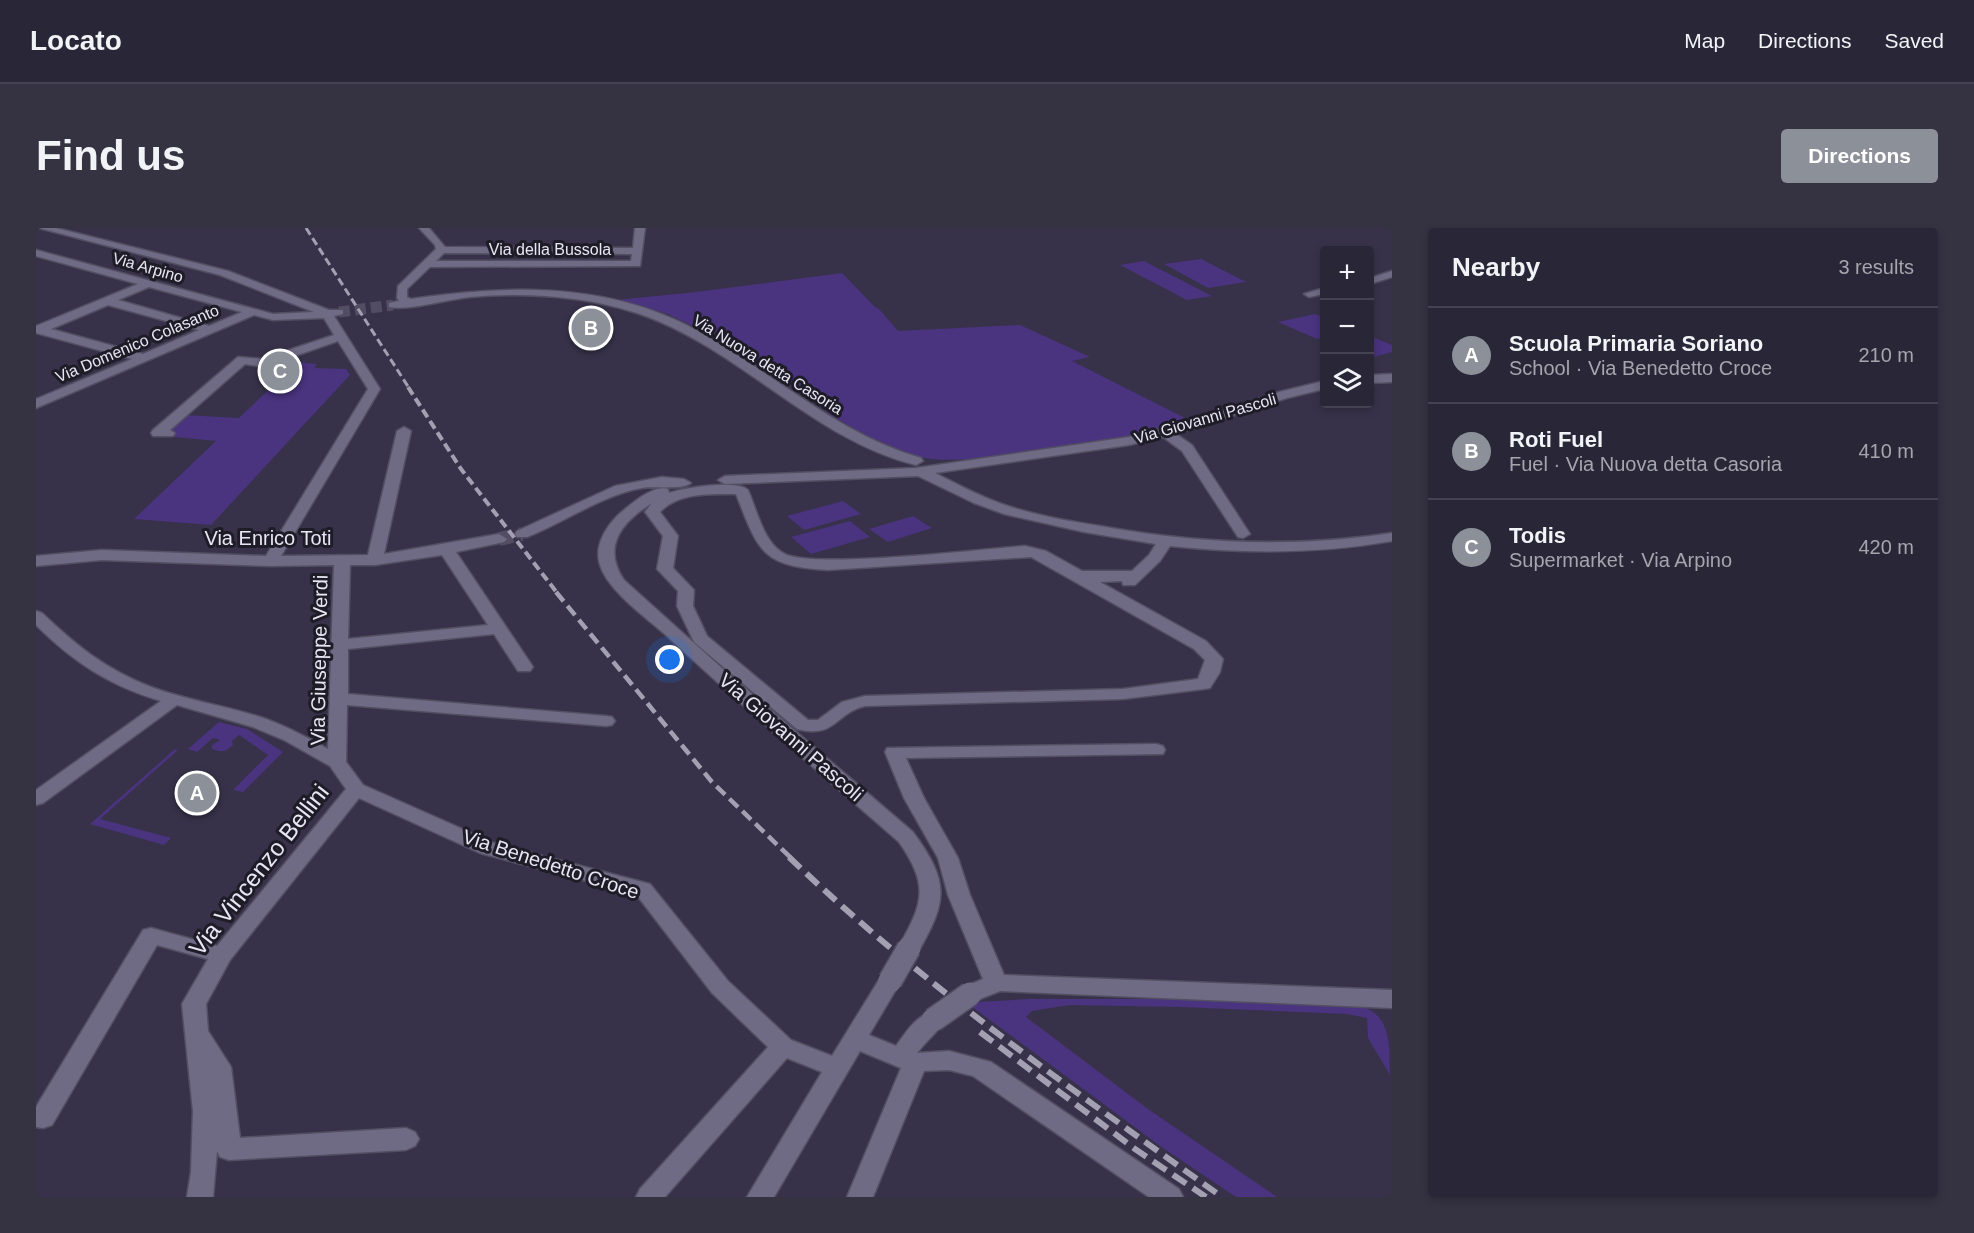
<!DOCTYPE html>
<html lang="en">
<head>
<meta charset="utf-8">
<style>
	body { margin:0; font-family:Helvetica,sans-serif; background:#353242; color:#f1f3f6 }
	.controls { position:absolute; right:18px; top:18px; display:grid; overflow:hidden; border-radius:6px; box-shadow:0 3px 9px #0003 }
	.controls button { width:54px; height:54px; display:grid; place-items:center; padding:0; border:0; border-bottom:2px solid #454352; background:#292637; color:#f1f3f6; font:30px sans-serif }
	.you { position:absolute; left:634px; top:432px; width:21px; height:21px; margin:-15px; border:4px solid #fff; border-radius:50%; background:#1a73e8; box-shadow:0 0 0 9px #1a73e833 }
	.badge { display:grid; place-items:center; width:39px; height:39px; border-radius:50%; background:#8c9099; color:#fff; font-size:20px; font-weight:700 }
	.pin { position:absolute; translate:-50% -50%; border:3px solid #fff; box-shadow:0 2px 6px #0006 }
	.list { margin:0; padding:0; list-style:none }
	h2 { display:flex; justify-content:space-between; align-items:center; height:78px; margin:0; padding:0 24px; font-size:26px }
	h2 small { font-size:20px; font-weight:400; color:#a5a5ad }
	.list li { display:grid; grid-template-columns:39px 1fr auto; gap:18px; align-items:center; box-sizing:border-box; height:96px; padding:0 24px; border-top:2px solid #454352 }
	.list b { display:block; font-size:22px; white-space:nowrap }
	.list p { margin:0; font-size:20px; white-space:nowrap; color:#a5a5ad }
	.list em { font-size:20px; font-style:normal; color:#a5a5ad }
	.icon { flex:none; width:33px; height:33px; fill:none; stroke:currentColor; stroke-width:2; stroke-linecap:round; stroke-linejoin:round }
	.map { position:relative; flex:none; width:1356px; height:969px; overflow:hidden; border-radius:6px }
	header { display:flex; align-items:center; gap:36px; box-sizing:border-box; height:84px; padding:0 30px; background:#292637; border-bottom:2px solid #454352 }
	header strong { font-size:28px }
	nav { display:flex; gap:33px; margin-inline-start:auto; font-size:21px }
	.intro { display:flex; align-items:center; justify-content:space-between; box-sizing:border-box; height:144px; padding:0 36px }
	h1 { margin:0; font-size:42px }
	.button { padding:15px 27px; border-radius:6px; background:#8c9099; color:#fff; font-size:21px; font-weight:700 }
	main { display:flex; gap:36px; padding:0 36px }
	aside { flex:1; background:#292637; border-radius:6px; box-shadow:0 3px 9px #0003 }
	.map>svg:first-child { display:block }
	.green { fill:#4a337f }
	.lines { fill:none; stroke-linecap:round; stroke-linejoin:round }
	.minor-tunnel-far1 { stroke:#524d63; stroke-width:11; stroke-dasharray:11 5; stroke-linecap:butt }
	.minor-tunnel { stroke:#524d63; stroke-width:14; stroke-dasharray:14 7; stroke-linecap:butt }
	.minor-casing { stroke:#534f62; stroke-width:3 }
	.minor { fill:#706b85; fill-rule:evenodd }
	.rail-far3 { stroke:#a3a0b2; stroke-width:3; stroke-dasharray:8 4; stroke-linecap:butt }
	.rail-far2 { stroke:#a3a0b2; stroke-width:4; stroke-dasharray:9 4.5; stroke-linecap:butt }
	.rail-far1 { stroke:#a3a0b2; stroke-width:4.5; stroke-dasharray:12 6; stroke-linecap:butt }
	.rail { stroke:#a3a0b2; stroke-width:6; stroke-dasharray:16 8; stroke-linecap:butt }
	.minor-bridge-casing { stroke:#534f62; stroke-width:26; stroke-linecap:butt }
	.minor-bridge { stroke:#706b85; stroke-width:23 }
	.labels { text-anchor:middle; stroke-width:6; stroke-linejoin:round; paint-order:stroke }
	.far-street-label { font-size:16px; fill:#e8e5f4; stroke:#1e1c26 }
	.street-label { font-size:20px; fill:#e8e5f4; stroke:#1e1c26 }
	.near-street-label { font-size:24px; fill:#e8e5f4; stroke:#1e1c26 }
</style>
</head>
<body>
<header>
<strong>Locato</strong>
<nav><a>Map</a><a>Directions</a><a>Saved</a></nav>
</header>
<div class="intro"><h1>Find us</h1><a class="button">Directions</a></div>
<main>
<div class="map">
<svg width="1356" height="969" viewBox="0 0 1356 969">
	<rect width="100%" height="100%" fill="#373249"/>
	<path class="green" d="M 1165,31 L 1210,54 L 1172,60 L 1128,36 Z
		M 1108,33 L 1176,68 L 1151,72 L 1084,37 Z
		M 806,45 L 839,79 L 843,81 L 862,103 L 984,97 L 1054,129 L 1036,133 L 1157,194 C 1091,210 1026,222 959,229 C 928,232 894,235 864,224 C 827,210 784,179 751,156 L 756,154 L 729,138 L 721,140 L 665,102 L 632,86 L 580,72 L 660,64 Z
		M 1279,86 L 1288,90 L 1288,109 L 1281,111 L 1242,94 Z
		M 1334,108 L 1356,117 L 1356,124 L 1334,130 Z
		M 271,131 L 268,135 L 281,136 L 278,140 L 310,141 L 314,147 L 175,297 L 98,291 L 180,213 L 129,208 L 136,202 L 132,201 L 149,187 L 203,190 L 247,148 Z
		M 807,273 L 825,286 L 768,302 L 751,288 Z
		M 877,288 L 896,300 L 852,314 L 833,301 Z
		M 814,293 L 834,309 L 775,326 L 755,309 Z
		M 183,494 L 211,501 L 247,524 L 207,564 L 197,562 L 232,527 L 203,507 L 196,513 L 197,517 C 190,524 186,525 176,521 L 176,517 L 184,512 L 177,510 L 161,524 L 152,521 Z
		M 139,521 L 142,522 L 64,591 L 135,610 L 128,617 L 54,596 Z
		M 993,771 L 1144,771 L 1330,780 C 1356,791 1353,820 1354,847 L 1332,810 L 1331,790 L 1311,786 L 1144,779 L 1033,777 L 996,783 L 990,789 L 1112,881 L 1241,969 L 1200,969 L 1127,920 L 935,778 L 941,774 Z"/>
	<g class="lines">
		<path class="minor-tunnel-far1" d="M 303,84 L 357,77"/>
		<path class="minor-tunnel" d="M 463,311 L 486,306"/>
		<defs>
			<path id="minor" d="M 3,0 L 20,0 L 192,43 L 293,82 L 307,82 L 307,86 L 298,88 L 344,161 L 245,328 L 332,327 L 361,203 L 368,199 L 375,203 L 348,326 L 463,306 L 471,311 L 468,314 L 420,324 L 497,439 L 494,443 L 482,443 L 458,406 L 312,421 L 312,466 L 570,488 L 576,489 L 579,493 L 576,497 L 570,498 L 311,477 L 310,534 L 327,557 L 458,615 L 614,656 L 692,753 L 755,812 L 796,828 L 846,747 L 854,745 L 862,747 L 865,753 L 833,807 L 860,818 C 871,803 885,779 905,786 L 909,792 C 902,804 890,813 881,825 L 913,823 L 955,834 L 1143,961 L 1147,969 L 1113,969 L 937,848 L 913,842 L 888,843 L 837,969 L 811,969 L 865,840 L 824,823 L 738,969 L 711,969 L 786,844 L 751,830 L 629,969 L 600,969 L 604,961 L 732,819 L 676,765 L 600,666 L 444,625 L 323,570 L 194,732 L 170,776 L 172,803 L 195,839 L 204,910 L 370,900 L 379,904 L 383,911 L 379,918 L 370,922 L 193,932 L 184,929 L 181,923 L 177,969 L 151,969 L 155,944 L 157,883 L 146,776 L 172,731 L 121,717 L 16,897 L 7,900 L 0,899 L 0,879 L 107,702 L 115,700 L 181,718 L 310,561 L 294,538 L 248,512 L 217,499 L 141,477 L 7,575 L 0,577 L 0,562 L 125,473 C 74,458 37,434 0,397 L 0,383 L 6,385 C 41,418 69,441 115,459 C 152,473 193,478 230,491 C 252,499 272,510 292,521 L 298,337 L 235,338 L 66,332 L 0,338 L 0,328 L 66,322 L 230,328 L 332,161 L 302,113 L 227,139 L 209,136 L 134,202 L 139,205 L 137,208 L 117,208 L 115,205 L 117,202 L 202,129 L 226,131 L 298,107 L 288,90 L 237,92 L 218,87 L 0,180 L 0,171 L 96,131 L 0,105 L 0,98 L 102,56 L 0,28 L 0,22 L 237,86 L 278,84 L 184,47 ZM 113,59 L 206,84 L 173,98 L 82,72 ZM 72,77 L 163,102 L 107,126 L 15,101 ZM 406,327 L 452,397 L 312,411 L 314,337 L 339,337 Z
				M 383,0 L 393,0 L 409,19 L 597,20 L 599,0 L 609,0 L 604,38 L 394,39 L 371,61 L 371,69 L 375,71 C 464,58 555,54 640,92 C 667,104 693,122 718,138 C 772,174 822,212 885,230 L 887,233 L 880,237 C 775,211 703,119 601,85 C 549,68 489,64 434,69 C 413,71 372,83 353,79 L 353,75 L 363,73 L 361,70 L 362,58 L 400,21 L 399,17 ZM 408,25 L 596,26 L 595,33 L 400,33 Z
				M 1356,43 L 1356,49 L 1334,56 L 1334,50 Z
				M 1288,60 L 1288,66 L 1273,69 L 1268,66 Z
				M 1356,146 L 1356,154 L 1334,155 L 1334,147 Z
				M 1288,153 L 1288,161 L 1251,170 L 1140,206 L 1156,217 L 1214,306 L 1207,310 L 1202,309 L 1146,223 L 1127,209 L 1093,217 L 899,245 C 921,256 943,268 966,276 C 997,287 1031,293 1064,298 C 1162,316 1258,320 1356,305 L 1356,313 C 1281,326 1209,326 1134,318 L 1124,333 L 1099,357 L 1087,357 L 1086,353 L 1064,354 L 1170,413 L 1187,431 L 1184,444 L 1174,460 L 1168,461 L 1087,471 L 829,478 C 799,485 800,511 761,501 L 658,414 L 641,378 L 642,363 L 621,341 L 627,308 L 609,284 L 616,275 C 587,293 565,318 588,352 L 688,442 L 877,604 C 914,655 912,672 881,726 L 873,728 L 865,726 L 862,720 C 887,675 894,659 863,614 C 785,546 707,479 632,409 C 611,390 572,363 564,337 C 557,316 573,294 588,282 C 599,273 618,257 632,261 L 633,265 C 648,260 701,251 712,262 C 721,282 727,313 747,325 C 773,342 948,321 989,318 L 1010,323 L 1046,343 L 1096,343 L 1113,327 L 1120,316 L 1048,304 L 968,286 L 938,275 L 882,248 L 689,256 L 682,252 L 689,248 L 880,240 L 1093,209 L 1155,194 L 1243,164 ZM 700,266 C 723,324 725,338 792,342 L 995,329 L 1158,421 L 1169,432 L 1162,451 L 1087,461 L 829,468 L 806,474 L 782,492 L 772,492 L 671,408 L 657,378 L 658,362 L 637,340 L 642,308 L 624,284 C 643,264 674,266 700,266 Z
				M 626,249 L 648,251 L 655,255 C 648,262 618,258 606,260 C 566,267 529,294 491,309 L 481,309 L 479,306 L 481,303 L 579,258 Z
				M 1120,516 L 1127,518 L 1129,522 L 1127,526 L 870,530 L 888,570 L 922,630 L 934,667 L 968,747 L 1356,762 L 1356,780 L 964,763 L 934,775 L 926,772 L 923,766 L 926,760 L 947,751 L 912,667 L 902,630 L 868,570 L 849,524 L 851,520 Z"/>
		</defs>
		<use href="#minor" class="minor-casing"/>
		<use href="#minor" class="minor"/>
		<path class="rail-far3" d="M 270,0 L 373,160"/>
		<path class="rail-far2" d="M 372,159 L 425,241 L 522,366"/>
		<path class="rail-far1" d="M 520,364 L 676,554 L 755,630"/>
		<path class="rail" d="M 753,629 C 886,757 1037,862 1186,969
			M 944,804 L 1099,921 L 1170,969"/>
		<defs>
			<path id="minor-bridge" d="M 854,753 L 873,720
				M 897,792 L 934,766"/>
		</defs>
		<use href="#minor-bridge" class="minor-bridge-casing"/>
		<use href="#minor-bridge" class="minor-bridge"/>
	</g>
	<g class="labels">
		<g class="far-street-label">
			<text x="514" y="27">Via della Bussola</text>
			<text transform="translate(112 39) rotate(16)" y="6">Via Arpino</text>
			<text transform="translate(101 115) rotate(-23)" y="6">Via Domenico Colasanto</text>
			<text transform="translate(732 136) rotate(32)" y="6">Via Nuova detta Casoria</text>
			<text transform="translate(1169 190) rotate(-16)" y="6">Via Giovanni Pascoli</text>
		</g>
		<g class="street-label">
			<text x="232" y="317">Via Enrico Toti</text>
			<text transform="translate(283 432) rotate(-89)" y="7">Via Giuseppe Verdi</text>
			<text transform="translate(755 509) rotate(41)" y="7">Via Giovanni Pascoli</text>
			<text transform="translate(515 636) rotate(18)" y="7">Via Benedetto Croce</text>
		</g>
		<g class="near-street-label">
			<text transform="translate(223 642) rotate(-52)" y="8">Via Vincenzo Bellini</text>
		</g>
	</g>
</svg>
<div class="controls">
<button>+</button>
<button>−</button>
<button><svg class="icon" aria-label="layers" viewBox="0 0 24 24"><path d="M12 4l9 5-9 5-9-5zM3 14l9 5 9-5"/></svg></button>
</div>
<div class="you"></div>
<div class="pin badge" style="left:161px;top:565px">A</div>
<div class="pin badge" style="left:555px;top:100px">B</div>
<div class="pin badge" style="left:244px;top:143px">C</div>
</div>
<aside>
<h2>Nearby<small>3 results</small></h2>
<ul class="list">
<li><span class="badge">A</span><div><b>Scuola Primaria Soriano</b><p>School · Via Benedetto Croce</p></div><em>210 m</em></li>
<li><span class="badge">B</span><div><b>Roti Fuel</b><p>Fuel · Via Nuova detta Casoria</p></div><em>410 m</em></li>
<li><span class="badge">C</span><div><b>Todis</b><p>Supermarket · Via Arpino</p></div><em>420 m</em></li>
</ul>
</aside>
</main>
</body>
</html>
